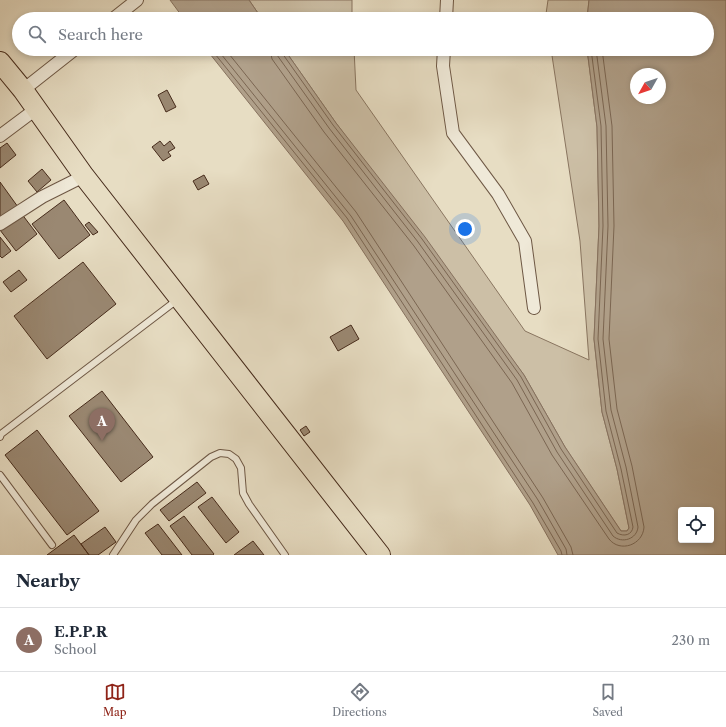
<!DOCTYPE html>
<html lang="en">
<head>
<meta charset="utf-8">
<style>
	body { margin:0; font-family:"Libre Caslon Text",serif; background:#f6f6f7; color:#1f2937 }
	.controls { position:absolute; right:12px; bottom:12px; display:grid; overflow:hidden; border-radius:4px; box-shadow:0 2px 6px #0003 }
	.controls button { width:36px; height:36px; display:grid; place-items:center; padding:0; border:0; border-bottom:1px solid #e0e1e3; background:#fff; color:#1f2937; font:20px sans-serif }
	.compass { position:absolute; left:630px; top:68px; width:36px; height:36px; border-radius:50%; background:#fff; box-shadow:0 2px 6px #0003; rotate:230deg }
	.you { position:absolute; left:465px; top:229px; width:14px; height:14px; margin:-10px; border:3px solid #fff; border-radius:50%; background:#1a73e8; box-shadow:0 0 0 6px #1a73e833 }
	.badge { display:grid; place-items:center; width:26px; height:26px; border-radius:50%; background:#8f2418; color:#fff; font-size:13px; font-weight:700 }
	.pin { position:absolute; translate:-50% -33px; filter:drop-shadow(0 1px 2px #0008) }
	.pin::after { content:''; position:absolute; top:21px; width:14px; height:12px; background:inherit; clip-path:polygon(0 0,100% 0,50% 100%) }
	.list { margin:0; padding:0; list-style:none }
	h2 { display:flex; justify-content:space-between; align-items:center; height:52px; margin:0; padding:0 16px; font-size:17px }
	h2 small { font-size:13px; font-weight:400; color:#747a83 }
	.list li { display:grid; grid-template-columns:26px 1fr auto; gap:12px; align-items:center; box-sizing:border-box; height:64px; padding:0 16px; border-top:1px solid #e0e1e3 }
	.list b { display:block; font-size:15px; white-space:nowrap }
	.list p { margin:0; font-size:13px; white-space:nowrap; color:#747a83 }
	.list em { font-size:13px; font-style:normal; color:#747a83 }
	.icon { flex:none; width:22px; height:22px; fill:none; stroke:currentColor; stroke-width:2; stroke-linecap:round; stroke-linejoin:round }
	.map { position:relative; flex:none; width:726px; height:555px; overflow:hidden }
	.search { position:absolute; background:#fff; box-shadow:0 2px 6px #0003; left:12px; right:12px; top:12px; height:44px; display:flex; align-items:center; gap:10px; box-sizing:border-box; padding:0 14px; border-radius:22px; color:#747a83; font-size:15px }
	.sheet { height:116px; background:#fff }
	nav { display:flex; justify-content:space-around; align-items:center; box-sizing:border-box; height:56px; border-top:1px solid #e0e1e3; background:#fff; font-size:11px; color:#747a83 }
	nav a { display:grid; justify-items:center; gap:2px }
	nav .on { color:#8f2418 }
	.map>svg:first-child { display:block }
	.green { fill:#ccbfa6; stroke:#897560 }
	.water { fill:#b0a08a; stroke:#86715e; fill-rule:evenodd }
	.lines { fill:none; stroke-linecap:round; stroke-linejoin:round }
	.shore { stroke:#7b6652; stroke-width:1 }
	.building { fill:#9a8872; stroke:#462b1b }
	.service-casing { stroke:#6e5845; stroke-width:8 }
	.minor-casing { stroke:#6e5845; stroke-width:14 }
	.trunk-casing { stroke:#462b1b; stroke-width:22 }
	.service { stroke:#efe9d8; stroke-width:6 }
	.minor { stroke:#efe9d8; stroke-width:12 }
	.trunk { stroke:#e7ddc3; stroke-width:20 }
</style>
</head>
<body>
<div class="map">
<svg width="726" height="555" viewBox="0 0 726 555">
	<rect width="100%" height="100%" fill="#e7ddc3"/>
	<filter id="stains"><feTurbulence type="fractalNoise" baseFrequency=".005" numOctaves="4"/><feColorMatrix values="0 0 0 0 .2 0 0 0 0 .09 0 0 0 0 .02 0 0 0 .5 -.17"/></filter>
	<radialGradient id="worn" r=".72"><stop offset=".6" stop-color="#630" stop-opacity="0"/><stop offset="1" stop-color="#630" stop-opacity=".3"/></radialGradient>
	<path class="green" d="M 249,0 L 352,0 L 352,19 L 262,19 Z
		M 548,0 L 589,0 L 587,19 L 547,19 L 546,14 Z
		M 284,49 L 354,49 L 356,90 L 525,331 L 589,360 L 580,241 L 551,49 L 587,49 L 597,127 L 599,226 L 594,339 L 602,412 L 617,469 L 629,528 L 627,531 L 621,531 L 565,447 L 524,375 L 336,123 Z"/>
	<path class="water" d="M 170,0 L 249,0 L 262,19 L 184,19 Z
		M 589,0 L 726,0 L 726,555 L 558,555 L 530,505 L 343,221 L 206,49 L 284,49 L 336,123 L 425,237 L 524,375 L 565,447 L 621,531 L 627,531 L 629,528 L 617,469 L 602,412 L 594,339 L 599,226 L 597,127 L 587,49 L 707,49 L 707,19 L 587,19 ZM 636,74 L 660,74 L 660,98 L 636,98 ZM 681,510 L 711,510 L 711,540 L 681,540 Z"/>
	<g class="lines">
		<path class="shore" d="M 211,49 L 347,218 L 533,503 L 561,551 L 562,555
			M 217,49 L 351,216 L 538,500 L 566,549 L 567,555
			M 225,49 L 356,212 L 543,498 L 571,547 L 573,555
			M 270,49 L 272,59 L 324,132 L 414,246 L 512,383 L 552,455 L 609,539 C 620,553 643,545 644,527 L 632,466 L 617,409 L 609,339 L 614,226 L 612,126 L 602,49
			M 276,49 L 277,55 L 329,128 L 418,242 L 517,380 L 557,452 L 613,536 C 622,544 637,539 638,527 L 626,467 L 611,410 L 603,339 L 608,226 L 606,126 L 596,49
			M 281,49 L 282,53 L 333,125 L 422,239 L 521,377 L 561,449 L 617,533 C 624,537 632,535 633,527 L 621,469 L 606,411 L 598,339 L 603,226 L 601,126 L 591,49"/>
	</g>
	<path class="building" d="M 167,90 L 176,107 L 166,112 L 158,95 Z
		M 160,141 L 164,146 L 170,141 L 175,148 L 168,152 L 171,156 L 163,161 L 152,147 Z
		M 7,143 L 16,155 L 0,168 L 0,148 Z
		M 42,169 L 51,180 L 37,192 L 28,181 Z
		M 204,175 L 209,184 L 198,190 L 193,181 Z
		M 0,182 L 18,207 L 0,220 Z
		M 64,200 L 90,235 L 59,259 L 32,224 Z
		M 21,213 L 37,234 L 16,251 L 0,230 Z
		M 89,222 L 98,232 L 93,235 L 85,225 Z
		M 0,237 L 11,251 L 2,258 L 0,256 Z
		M 83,262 L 116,304 L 47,359 L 14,316 Z
		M 19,270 L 27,280 L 11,292 L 3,282 Z
		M 351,325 L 359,339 L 338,351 L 330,337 Z
		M 102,391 L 153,457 L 121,482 L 69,416 Z
		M 306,426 L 310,432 L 304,436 L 300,430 Z
		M 37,430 L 99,511 L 67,535 L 5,455 Z
		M 197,482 L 206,493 L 169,521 L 160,510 Z
		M 212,497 L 239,532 L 226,543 L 198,507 Z
		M 184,516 L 214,554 L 213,555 L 192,555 L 170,526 Z
		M 158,524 L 182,555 L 162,555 L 145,533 Z
		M 105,527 L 116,542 L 98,555 L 89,555 L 81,544 Z
		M 74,535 L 89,555 L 47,555 Z
		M 253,541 L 264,555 L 234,555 Z"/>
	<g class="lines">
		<defs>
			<path id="service" d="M 0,437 L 1,434 L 177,300
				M 0,475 L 52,545
				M 113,555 L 136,520 L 152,504 L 211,457 L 220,453 L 229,454 L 236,459 L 241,468 L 243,493 L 249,504 L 285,555"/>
			<path id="minor" d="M 113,19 L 137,0
				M 446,19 L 447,0
				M 444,49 L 443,66 L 453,133 L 498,194 L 525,241 L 534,308
				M 23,90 L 75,49
				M 0,136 L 36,109
				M 0,224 L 42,197 L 84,176"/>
			<path id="trunk" d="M 0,62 L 23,90 L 84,176 L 380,555"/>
		</defs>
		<use href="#service" class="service-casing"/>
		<use href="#minor" class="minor-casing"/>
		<use href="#trunk" class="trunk-casing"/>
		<use href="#service" class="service"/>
		<use href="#minor" class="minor"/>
		<use href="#trunk" class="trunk"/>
	</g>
	<rect width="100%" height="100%" filter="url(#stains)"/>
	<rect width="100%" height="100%" fill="url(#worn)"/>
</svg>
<div class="controls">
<button><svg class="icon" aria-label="locate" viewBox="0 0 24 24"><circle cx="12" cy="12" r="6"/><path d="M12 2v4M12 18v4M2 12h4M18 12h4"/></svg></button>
</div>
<svg class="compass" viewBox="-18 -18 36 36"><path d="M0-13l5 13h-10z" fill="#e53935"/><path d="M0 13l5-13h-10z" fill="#747a83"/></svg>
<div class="you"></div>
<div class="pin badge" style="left:102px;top:441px;background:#8d6e63">A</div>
<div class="search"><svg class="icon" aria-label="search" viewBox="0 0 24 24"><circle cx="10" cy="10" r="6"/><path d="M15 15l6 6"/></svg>Search here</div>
</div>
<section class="sheet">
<h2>Nearby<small></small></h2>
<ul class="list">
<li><span class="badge" style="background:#8d6e63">A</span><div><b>E.P.P.R</b><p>School</p></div><em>230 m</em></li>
</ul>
</section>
<nav>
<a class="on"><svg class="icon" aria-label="map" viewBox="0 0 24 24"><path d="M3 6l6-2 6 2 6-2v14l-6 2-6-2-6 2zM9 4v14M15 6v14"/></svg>Map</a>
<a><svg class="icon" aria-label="directions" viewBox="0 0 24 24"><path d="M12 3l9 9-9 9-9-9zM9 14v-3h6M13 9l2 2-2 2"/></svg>Directions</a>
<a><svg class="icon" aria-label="saved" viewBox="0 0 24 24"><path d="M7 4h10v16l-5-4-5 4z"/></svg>Saved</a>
</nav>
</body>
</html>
